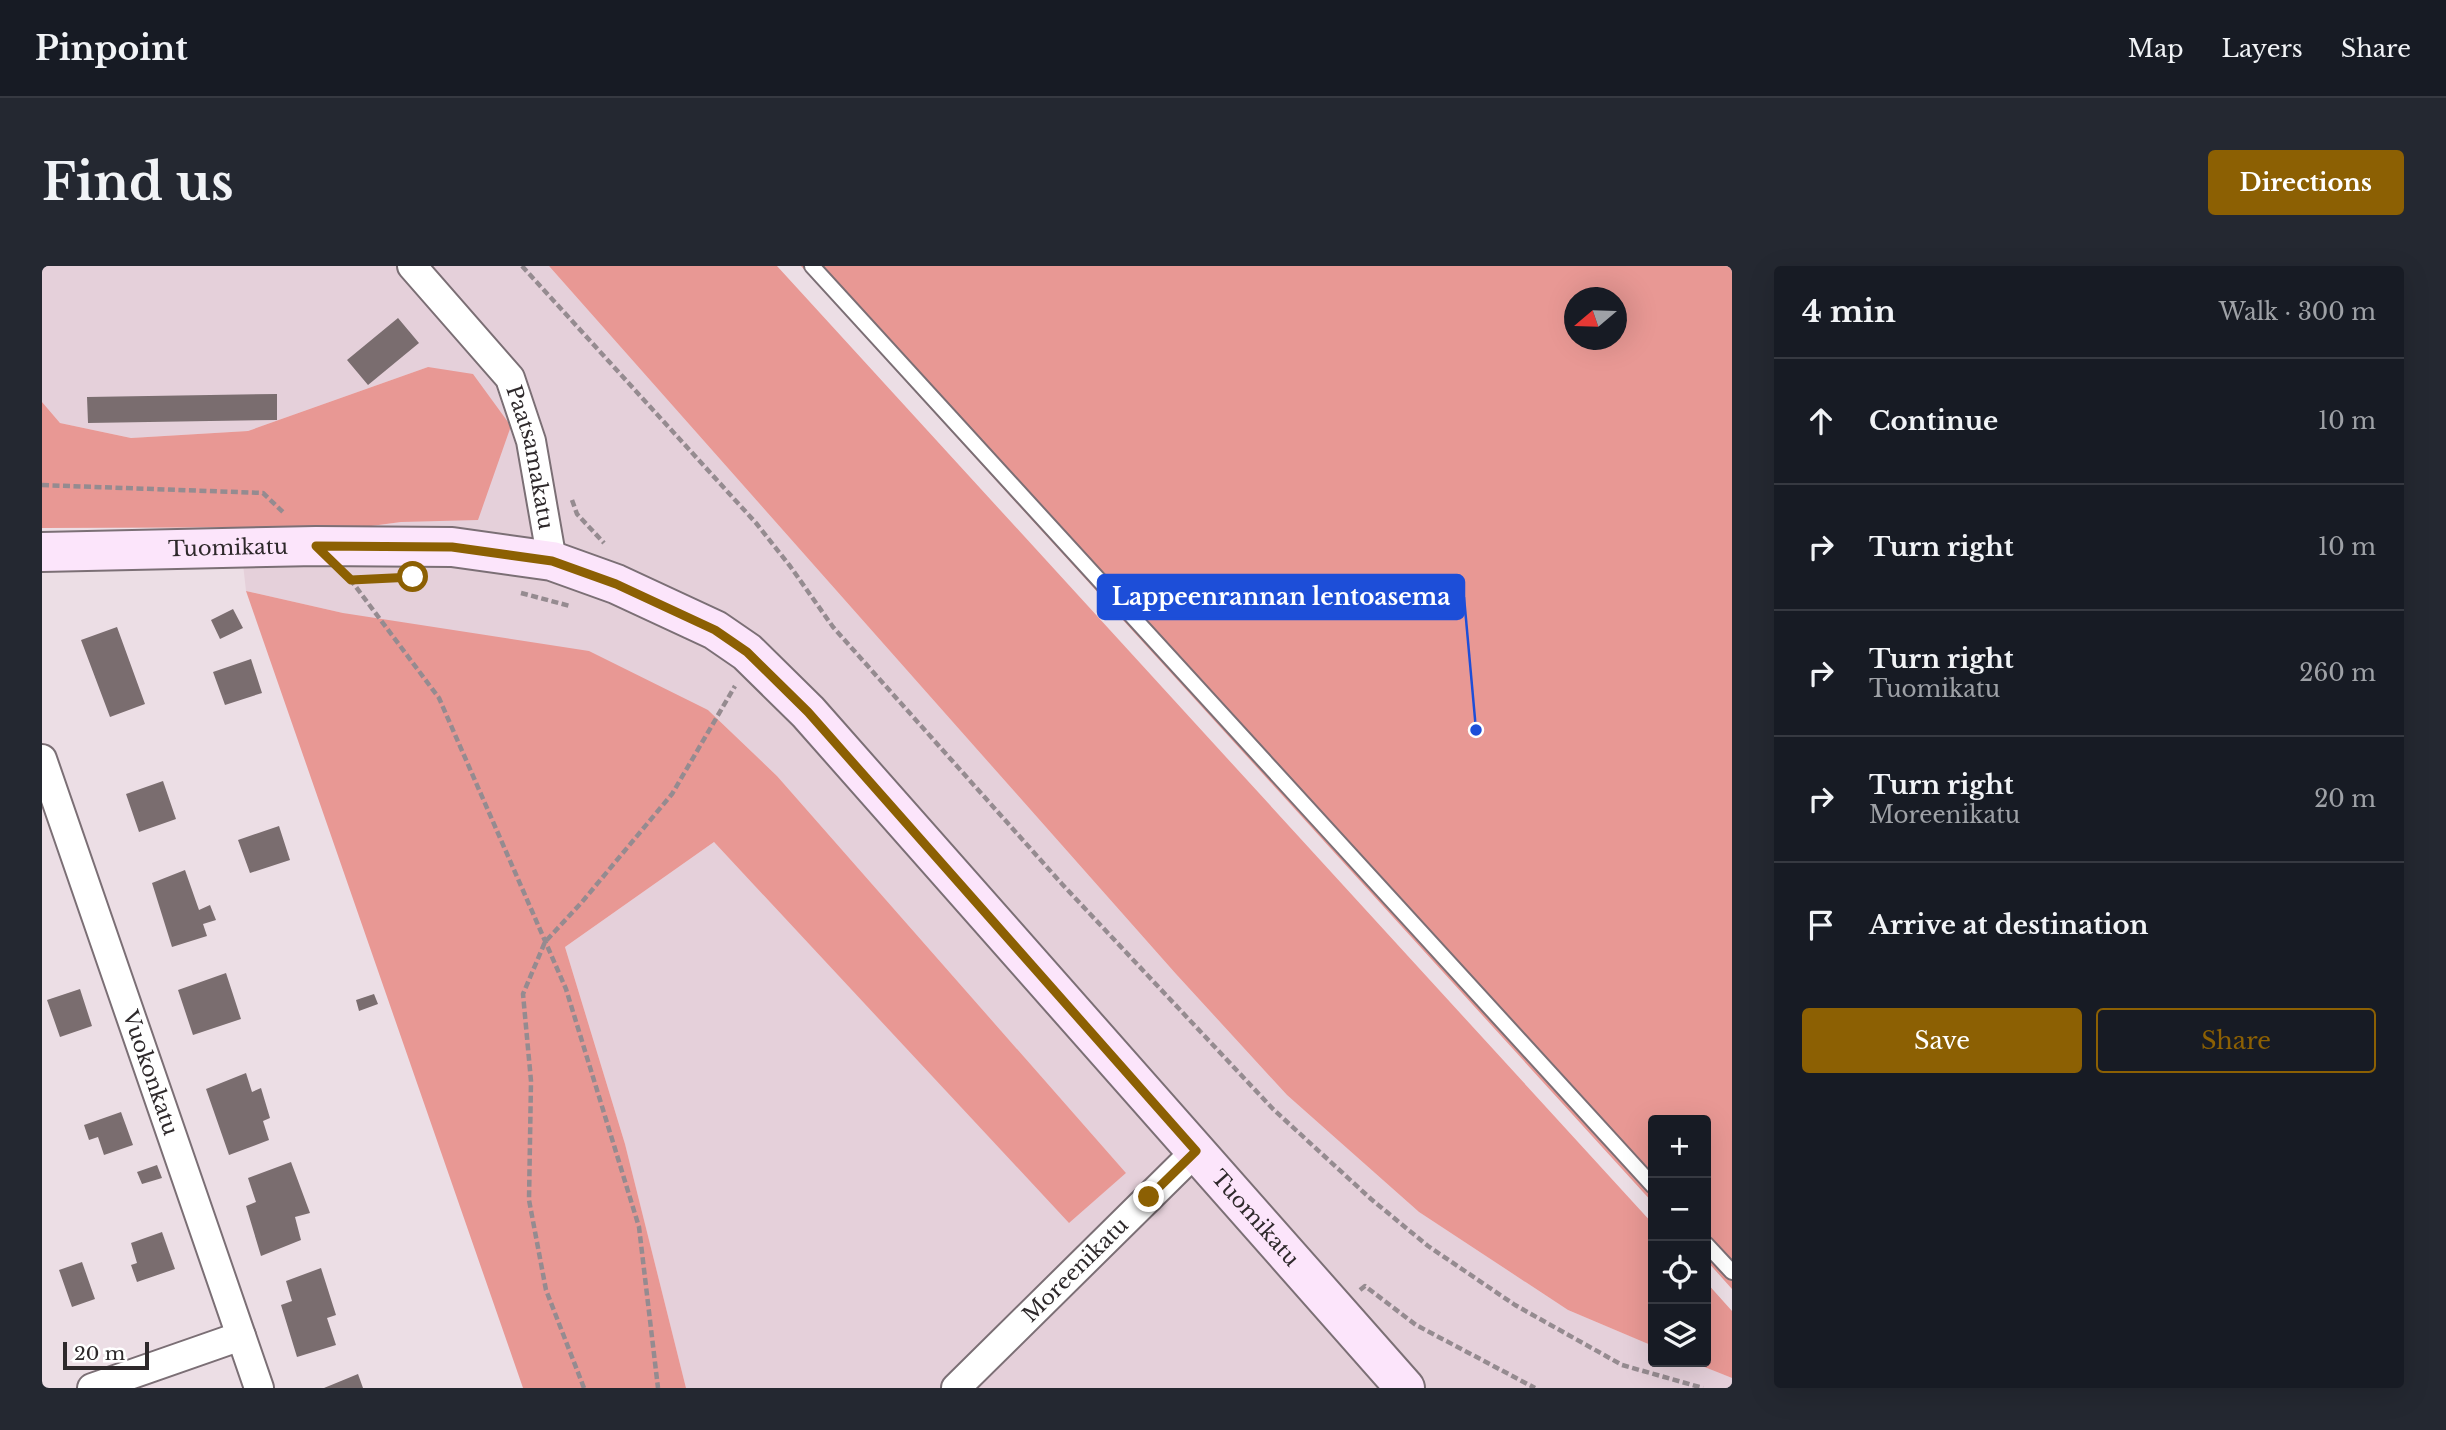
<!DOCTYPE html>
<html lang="en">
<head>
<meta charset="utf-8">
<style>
	body { margin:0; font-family:"Libre Baskerville",serif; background:#242831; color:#f1f3f6 }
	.controls { position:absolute; right:21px; bottom:21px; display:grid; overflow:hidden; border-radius:7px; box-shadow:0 7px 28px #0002 }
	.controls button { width:63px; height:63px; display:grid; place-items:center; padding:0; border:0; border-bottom:2px solid #363941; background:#171b24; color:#f1f3f6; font:35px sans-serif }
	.compass { position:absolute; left:1522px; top:21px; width:63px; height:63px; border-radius:50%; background:#171b24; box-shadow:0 7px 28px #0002; rotate:251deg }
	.scale { position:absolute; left:21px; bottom:18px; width:86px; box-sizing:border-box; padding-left:7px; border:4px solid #2e292b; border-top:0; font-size:19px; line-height:24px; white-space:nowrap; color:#2e292b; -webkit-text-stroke:5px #fff; paint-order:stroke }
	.stop { position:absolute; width:21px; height:21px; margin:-16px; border:5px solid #8c6003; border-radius:50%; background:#fff }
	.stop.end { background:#8c6003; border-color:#fff; box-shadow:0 2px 7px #0008 }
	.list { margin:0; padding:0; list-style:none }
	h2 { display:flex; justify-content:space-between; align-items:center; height:91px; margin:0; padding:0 28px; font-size:30px }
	h2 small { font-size:23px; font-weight:400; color:#9ea1a6 }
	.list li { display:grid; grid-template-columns:46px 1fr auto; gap:21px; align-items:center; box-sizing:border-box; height:126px; padding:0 28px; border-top:2px solid #363941 }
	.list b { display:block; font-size:26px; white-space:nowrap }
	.list p { margin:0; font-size:23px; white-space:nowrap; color:#9ea1a6 }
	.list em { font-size:23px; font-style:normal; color:#9ea1a6 }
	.actions { display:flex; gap:14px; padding:21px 28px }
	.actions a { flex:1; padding:16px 0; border:2px solid #8c6003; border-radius:7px; text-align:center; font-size:24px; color:#8c6003 }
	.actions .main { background:#8c6003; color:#fff }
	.icon { flex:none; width:38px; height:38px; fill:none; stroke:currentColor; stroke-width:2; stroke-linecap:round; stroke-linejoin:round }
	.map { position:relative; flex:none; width:1690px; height:1122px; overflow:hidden; border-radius:7px }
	header { display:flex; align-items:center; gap:42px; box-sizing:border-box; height:98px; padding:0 35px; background:#171b24; border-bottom:2px solid #363941 }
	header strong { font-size:33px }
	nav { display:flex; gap:38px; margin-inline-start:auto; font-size:24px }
	.intro { display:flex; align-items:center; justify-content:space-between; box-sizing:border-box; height:168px; padding:0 42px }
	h1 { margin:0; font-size:49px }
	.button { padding:18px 32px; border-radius:7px; background:#8c6003; color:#fff; font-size:24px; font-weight:700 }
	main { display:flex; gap:42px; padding:0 42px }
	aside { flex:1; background:#171b24; border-radius:7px; box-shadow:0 7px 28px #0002 }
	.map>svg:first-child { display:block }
	.built { fill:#e5d0da }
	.green { fill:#e89894; fill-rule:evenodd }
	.building { fill:#7a6d6f }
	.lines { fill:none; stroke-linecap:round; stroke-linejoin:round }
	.lane-casing { stroke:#7b6f75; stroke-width:18 }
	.street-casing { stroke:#7b6f75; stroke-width:32 }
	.secondary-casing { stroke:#7b6f75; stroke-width:42 }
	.path { stroke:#958b90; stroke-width:4.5; stroke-dasharray:7 3.5; stroke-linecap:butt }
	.lane { stroke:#fff; stroke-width:14 }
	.street { stroke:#fff; stroke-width:28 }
	.secondary { stroke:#fce5fb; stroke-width:38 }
	.route { stroke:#8c6003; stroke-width:9 }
	.labels { text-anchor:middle; stroke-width:7; stroke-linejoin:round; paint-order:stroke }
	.street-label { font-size:21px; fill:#2e292b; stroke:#fff }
	.leader { fill:none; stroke:#1d4ed8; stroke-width:2.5 }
	.callout-dot { fill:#1d4ed8; stroke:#fff; stroke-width:2.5 }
	.callout { fill:#1d4ed8; stroke:#1d4ed8; stroke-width:2.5 }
	.callout-label { font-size:23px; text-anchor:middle; font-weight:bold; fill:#fff }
</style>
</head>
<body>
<header>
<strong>Pinpoint</strong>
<nav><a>Map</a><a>Layers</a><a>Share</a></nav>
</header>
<div class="intro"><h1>Find us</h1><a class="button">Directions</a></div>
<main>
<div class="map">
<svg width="1690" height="1122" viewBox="0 0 1690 1122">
	<rect width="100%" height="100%" fill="#ecdee5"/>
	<path class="built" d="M 0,0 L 507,0 L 1134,708 L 1245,829 L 1377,946 L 1526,1044 L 1611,1080 L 1611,1096 L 1650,1096 L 1690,1112 L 1690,1122 L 644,1122 L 583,878 L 523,681 L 672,576 L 1027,956 L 1084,907 L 735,510 L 666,444 L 301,347 L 204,325 L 197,262 L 322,261 L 359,256 L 386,101 L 206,165 L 89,172 L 18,157 L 0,136 Z"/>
	<path class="green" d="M 507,0 L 735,0 L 1611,958 L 1611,1080 L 1526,1044 L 1377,946 L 1245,829 L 1134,708 Z
		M 759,0 L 1690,0 L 1690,1023 L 1664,994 L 1664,854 L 1611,854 L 1611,937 ZM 1532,32 L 1574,32 L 1574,74 L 1532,74 Z
		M 386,101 L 431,108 L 469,160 L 436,254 L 359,256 L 322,261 L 0,262 L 0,136 L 18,157 L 89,172 L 206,165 Z
		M 204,325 L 301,347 L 547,385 L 666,444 L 735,510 L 1084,907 L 1027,957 L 672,576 L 523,681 L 583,878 L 644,1122 L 481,1122 Z
		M 1664,1016 L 1690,1045 L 1690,1112 L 1650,1096 L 1664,1096 Z"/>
	<path class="building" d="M 356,52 L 377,77 L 326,119 L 305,94 Z
		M 235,128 L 235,154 L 46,157 L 45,131 Z
		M 191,343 L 201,362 L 178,373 L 169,354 Z
		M 75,361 L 103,438 L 68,451 L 39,374 Z
		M 209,393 L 220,427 L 183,439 L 171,406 Z
		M 121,515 L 134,553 L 97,566 L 84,528 Z
		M 237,560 L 248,594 L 208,607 L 196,574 Z
		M 143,604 L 157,644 L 168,639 L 174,654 L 161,658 L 165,670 L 130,681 L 110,617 Z
		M 184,707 L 199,753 L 151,769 L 136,724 Z
		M 38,723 L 50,760 L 18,771 L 5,734 Z
		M 332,728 L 336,738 L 317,745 L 314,734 Z
		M 204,807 L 210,826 L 219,822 L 228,852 L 221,855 L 227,874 L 187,889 L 164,823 Z
		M 79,846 L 91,879 L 62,889 L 56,871 L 47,874 L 42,859 Z
		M 249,896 L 268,947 L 253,951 L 259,974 L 219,990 L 204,940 L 214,936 L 206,912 Z
		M 115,899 L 120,912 L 100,918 L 95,906 Z
		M 120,966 L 133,1003 L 95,1016 L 89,999 L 95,997 L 89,977 Z
		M 40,996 L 53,1033 L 30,1041 L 17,1004 Z
		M 279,1002 L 294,1049 L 285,1052 L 294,1079 L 255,1091 L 239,1039 L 250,1035 L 244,1015 Z
		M 316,1108 L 321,1122 L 282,1122 Z"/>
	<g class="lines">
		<defs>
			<path id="lane" d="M 770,0 L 1611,920
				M 1664,978 L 1690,1006"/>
			<g id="street">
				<path id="s1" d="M 370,0 L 468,112 L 489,175 L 510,295"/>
				<path id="s2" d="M 0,493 L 217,1122"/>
				<path d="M 50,1122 L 199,1070"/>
				<path id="s3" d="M 914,1122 L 1154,885"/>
			</g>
			<g id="secondary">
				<path id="s4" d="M 0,286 L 274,280 L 410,281 L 510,295 L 574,318 L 673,364 L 705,386 L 766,446 L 1363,1122"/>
			</g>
		</defs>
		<use href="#lane" class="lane-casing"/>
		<use href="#street" class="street-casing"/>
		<use href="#secondary" class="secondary-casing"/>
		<path class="path" d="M 480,0 L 714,257 L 748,300 L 791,361 L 1020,618 L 1231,843 L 1329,933 L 1386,980 L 1473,1039 L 1580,1099 L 1661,1122
			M 0,219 L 221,227 L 242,247
			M 530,234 L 535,248 L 562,277
			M 308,313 L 397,432 L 524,723 L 597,961 L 616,1122
			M 479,327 L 528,340
			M 1318,1024 L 1323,1020 L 1374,1059 L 1493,1122
			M 542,1122 L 504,1024 L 487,934 L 489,815 L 481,728 L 503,676 L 540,636 L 630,528 L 693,420"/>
		<use href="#lane" class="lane"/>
		<use href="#street" class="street"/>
		<use href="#secondary" class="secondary"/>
	</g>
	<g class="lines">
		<path class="route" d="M 371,311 L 309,314 L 274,280 L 410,281 L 510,295 L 574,318 L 673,364 L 705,386 L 766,446 L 1154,885 L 1107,931"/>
	</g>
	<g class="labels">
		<g class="street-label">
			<text dy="7" stroke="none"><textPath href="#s1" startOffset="231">Paatsamakatu</textPath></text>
			<text dy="7" stroke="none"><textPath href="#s4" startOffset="186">Tuomikatu</textPath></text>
			<text dy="7" stroke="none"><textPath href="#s2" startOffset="332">Vuokonkatu</textPath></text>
			<text dy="7" stroke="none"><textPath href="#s4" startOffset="1488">Tuomikatu</textPath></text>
			<text dy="7" stroke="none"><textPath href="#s3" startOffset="168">Moreenikatu</textPath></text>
		</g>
	</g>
	<path class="leader" d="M1434 464L1422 331"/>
	<circle class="callout-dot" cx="1434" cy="464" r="7"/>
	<rect class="callout" x="1056" y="309" width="366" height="44" rx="7"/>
	<g class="callout-label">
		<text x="1239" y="339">Lappeenrannan lentoasema</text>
	</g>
</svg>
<div class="controls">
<button>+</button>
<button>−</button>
<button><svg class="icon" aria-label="locate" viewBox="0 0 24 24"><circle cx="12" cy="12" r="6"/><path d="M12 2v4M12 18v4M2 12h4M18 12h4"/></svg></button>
<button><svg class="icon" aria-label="layers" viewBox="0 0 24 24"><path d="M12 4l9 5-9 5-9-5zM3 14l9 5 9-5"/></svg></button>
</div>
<svg class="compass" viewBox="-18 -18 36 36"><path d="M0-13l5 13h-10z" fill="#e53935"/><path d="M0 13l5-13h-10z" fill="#9ea1a6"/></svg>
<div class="scale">20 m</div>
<div class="stop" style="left:371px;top:311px"></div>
<div class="stop end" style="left:1107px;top:931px"></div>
</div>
<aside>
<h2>4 min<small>Walk · 300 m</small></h2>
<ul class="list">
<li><svg class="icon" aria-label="ahead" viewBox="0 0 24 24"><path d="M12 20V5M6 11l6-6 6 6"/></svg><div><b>Continue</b></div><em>10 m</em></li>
<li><svg class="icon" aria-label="right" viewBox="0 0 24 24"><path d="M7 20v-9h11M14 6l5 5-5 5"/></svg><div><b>Turn right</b></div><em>10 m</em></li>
<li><svg class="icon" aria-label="right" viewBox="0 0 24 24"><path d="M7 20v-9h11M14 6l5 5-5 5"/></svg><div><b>Turn right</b><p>Tuomikatu</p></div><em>260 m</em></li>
<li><svg class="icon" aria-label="right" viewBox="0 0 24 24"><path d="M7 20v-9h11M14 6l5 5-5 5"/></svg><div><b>Turn right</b><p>Moreenikatu</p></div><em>20 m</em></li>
<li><svg class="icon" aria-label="arrive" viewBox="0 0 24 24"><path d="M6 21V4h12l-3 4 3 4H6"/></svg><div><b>Arrive at destination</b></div></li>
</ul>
<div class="actions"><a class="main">Save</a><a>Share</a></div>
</aside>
</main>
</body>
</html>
